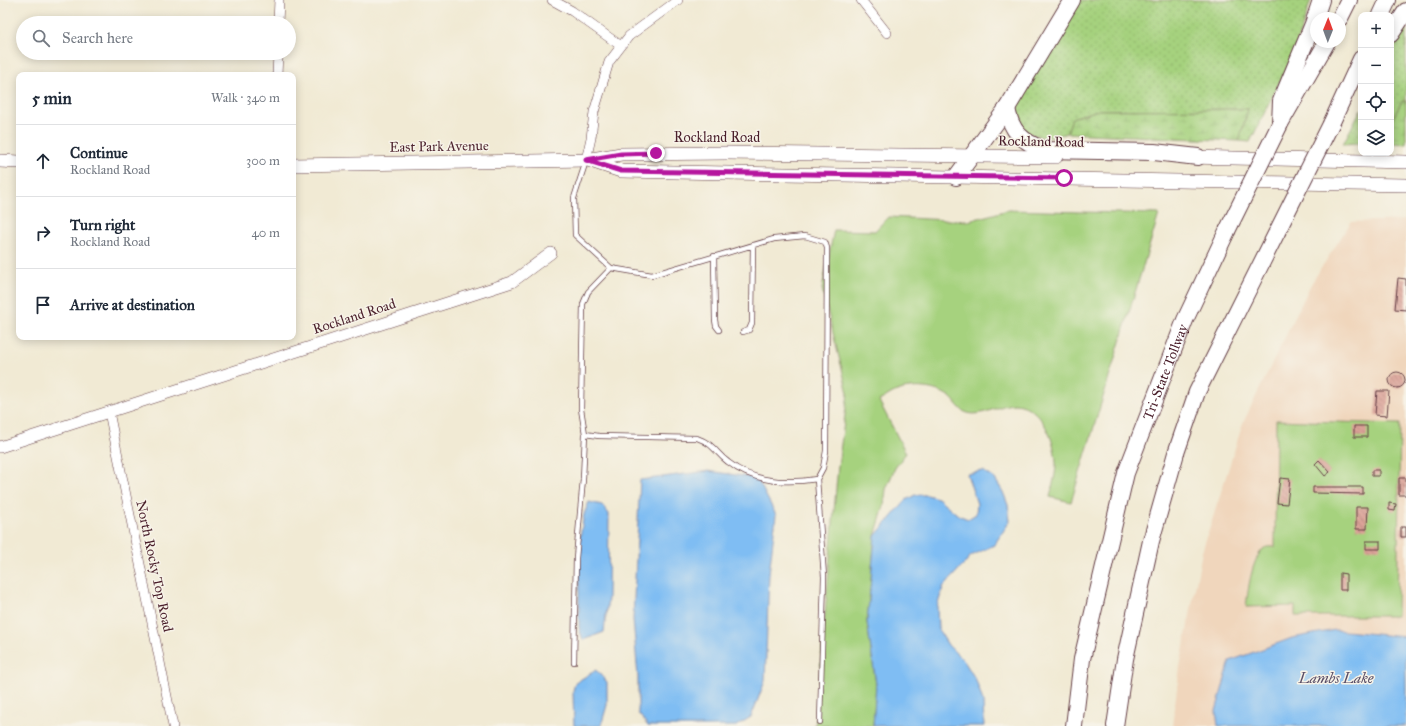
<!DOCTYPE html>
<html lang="en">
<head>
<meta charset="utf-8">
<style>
	body { margin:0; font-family:"IM FELL Great Primer",serif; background:#f6f6f7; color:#1f2937 }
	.controls { position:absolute; right:12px; top:12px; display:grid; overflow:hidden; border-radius:8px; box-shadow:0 2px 10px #0003 }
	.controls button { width:36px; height:36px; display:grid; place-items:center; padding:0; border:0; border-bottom:1px solid #e0e1e3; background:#fff; color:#1f2937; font:20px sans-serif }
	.compass { position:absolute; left:1310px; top:12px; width:36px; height:36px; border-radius:50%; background:#fff; box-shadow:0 2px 10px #0003; rotate:1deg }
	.stop { position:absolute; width:12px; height:12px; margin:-9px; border:3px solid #b5179e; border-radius:50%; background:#fff }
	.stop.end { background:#b5179e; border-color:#fff; box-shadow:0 1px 4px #0008 }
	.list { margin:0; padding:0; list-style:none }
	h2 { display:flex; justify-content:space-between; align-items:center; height:52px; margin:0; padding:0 16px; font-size:17px }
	h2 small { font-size:13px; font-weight:400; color:#747a83 }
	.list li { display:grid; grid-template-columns:26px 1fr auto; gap:12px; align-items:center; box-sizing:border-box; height:72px; padding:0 16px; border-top:1px solid #e0e1e3 }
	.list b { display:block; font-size:15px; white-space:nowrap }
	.list p { margin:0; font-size:13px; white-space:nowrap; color:#747a83 }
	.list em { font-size:13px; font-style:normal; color:#747a83 }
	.icon { flex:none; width:22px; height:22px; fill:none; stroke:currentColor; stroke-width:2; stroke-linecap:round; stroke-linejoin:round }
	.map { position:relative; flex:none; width:1406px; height:726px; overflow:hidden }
	.search { position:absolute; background:#fff; box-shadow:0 2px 10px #0003; left:16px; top:16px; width:280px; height:44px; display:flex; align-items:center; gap:10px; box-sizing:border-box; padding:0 14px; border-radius:22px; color:#747a83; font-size:15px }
	.panel { position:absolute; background:#fff; box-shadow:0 2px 10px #0003; left:16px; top:72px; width:280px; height:268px; border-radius:8px }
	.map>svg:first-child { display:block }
	.built { fill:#f0d6bc }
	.grass { fill:url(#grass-dots); stroke:#787854 }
	.wetland { fill:url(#wetland-marsh); stroke:#787854 }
	.green { fill:#a6d27e; stroke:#787854 }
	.water { fill:#7fbdf3; stroke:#646e8f }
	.building { fill:url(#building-back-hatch) }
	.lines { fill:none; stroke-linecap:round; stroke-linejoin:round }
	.service-casing { stroke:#633d44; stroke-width:6 }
	.minor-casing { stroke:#633d44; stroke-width:10 }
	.tertiary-casing { stroke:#633d44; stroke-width:12 }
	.secondary-casing { stroke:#633d44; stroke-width:14 }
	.motorway-casing { stroke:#633d44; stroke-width:18 }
	.service { stroke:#fff; stroke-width:4.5 }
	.minor { stroke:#fff; stroke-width:9 }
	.tertiary { stroke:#fff; stroke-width:11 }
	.secondary { stroke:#fff; stroke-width:13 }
	.motorway { stroke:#fff; stroke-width:16 }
	.motorway-bridge-casing { stroke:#633d44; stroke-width:18; stroke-linecap:butt }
	.motorway-bridge { stroke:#fff; stroke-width:16 }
	.route { stroke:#b5179e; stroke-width:5 }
	.labels { text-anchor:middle; stroke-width:3; stroke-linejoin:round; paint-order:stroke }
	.street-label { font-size:14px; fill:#4a1f2b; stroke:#f7f3e8 }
	.water-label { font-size:15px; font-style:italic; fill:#5a4e67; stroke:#f7f3e8 }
</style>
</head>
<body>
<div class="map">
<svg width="1406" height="726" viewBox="0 0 1406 726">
	<defs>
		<pattern id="grass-dots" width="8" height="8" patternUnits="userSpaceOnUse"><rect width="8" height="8" fill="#a6d27e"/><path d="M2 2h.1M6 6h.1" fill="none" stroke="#90b46d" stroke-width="1.8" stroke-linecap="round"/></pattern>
		<pattern id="wetland-marsh" width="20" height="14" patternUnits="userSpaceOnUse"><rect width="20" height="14" fill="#a6d27e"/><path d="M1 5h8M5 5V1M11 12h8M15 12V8" fill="none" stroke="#90b46d"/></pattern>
		<pattern id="building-back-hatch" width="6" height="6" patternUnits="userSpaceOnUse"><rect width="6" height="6" fill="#dba398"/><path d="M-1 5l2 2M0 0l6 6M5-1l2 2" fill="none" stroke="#b4847c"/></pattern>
	</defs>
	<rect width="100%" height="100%" fill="#f7f3e8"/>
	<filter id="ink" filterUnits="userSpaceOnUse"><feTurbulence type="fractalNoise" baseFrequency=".025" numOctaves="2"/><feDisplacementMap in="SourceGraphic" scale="8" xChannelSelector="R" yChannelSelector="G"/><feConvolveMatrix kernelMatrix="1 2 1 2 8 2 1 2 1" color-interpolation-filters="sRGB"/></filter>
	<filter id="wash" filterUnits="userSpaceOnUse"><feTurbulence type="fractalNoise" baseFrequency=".012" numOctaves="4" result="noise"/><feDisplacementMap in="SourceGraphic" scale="16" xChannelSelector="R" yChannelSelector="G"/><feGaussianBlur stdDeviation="0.9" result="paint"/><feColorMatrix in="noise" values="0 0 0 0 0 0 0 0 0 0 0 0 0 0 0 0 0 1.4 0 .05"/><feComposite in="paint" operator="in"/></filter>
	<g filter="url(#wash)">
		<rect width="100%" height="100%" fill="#f1ead4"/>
		<path class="built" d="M 1406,220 L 1406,637 L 1335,630 L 1292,638 L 1270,648 L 1216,711 L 1218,726 L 1172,726 L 1180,667 L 1202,552 L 1243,423 L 1311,284 L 1351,222 Z"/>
		<path class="grass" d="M 1075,0 L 1311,0 L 1293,55 L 1250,142 L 1239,141 L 1248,109 L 1099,110 L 1072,118 L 1067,133 C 1048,139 1042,139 1024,131 L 1019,119 L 1017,91 Z
			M 1406,26 L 1406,101 L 1402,101 L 1391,122 L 1391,53 Z
			M 1361,109 L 1361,143 L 1343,144 Z"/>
		<path class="wetland" d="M 1402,101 L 1406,101 L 1406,144 L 1391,143 L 1391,122 Z
			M 1248,109 L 1239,141 L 1067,133 L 1072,118 L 1099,110 Z"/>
		<path class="green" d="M 1008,210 L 1159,214 L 1071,502 L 1050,497 C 1052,487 1055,477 1056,467 C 1057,444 1042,405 1015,404 C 999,404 980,419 965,412 C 959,409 955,401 950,397 C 936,387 913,385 897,391 C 891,393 885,398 879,401 L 906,453 L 895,468 L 886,489 L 884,506 L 875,536 L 867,622 L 876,684 L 873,726 L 815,726 L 838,466 L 848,393 L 822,289 L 834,230 L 875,231 L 888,217 L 968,221 Z
			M 1276,420 L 1400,424 L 1397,616 L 1295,616 L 1295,606 L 1246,607 C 1248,591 1251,561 1263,549 C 1266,546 1271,547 1275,547 Z"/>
		<path class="water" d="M 708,471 L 757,478 L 776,515 L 769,574 L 765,681 L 751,717 L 736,726 L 648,726 L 638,713 L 638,677 L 633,619 L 640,480 Z
			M 983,471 L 995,479 L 1003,492 L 1008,505 L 1010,521 L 994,545 L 971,556 L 943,587 L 937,607 L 938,629 L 948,645 L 964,661 L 976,680 L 983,701 L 984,726 L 873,726 L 876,684 L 867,622 L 875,536 L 906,500 L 915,495 L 927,495 L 938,498 L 958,515 L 968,519 L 976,514 L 977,504 L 967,474 Z
			M 589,502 L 602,505 L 609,514 L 608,598 L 604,632 L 583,640 L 579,628 L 579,544 L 584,514 Z
			M 1335,630 L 1406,637 L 1406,726 L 1218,726 L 1216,711 L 1230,661 L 1292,638 Z
			M 596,670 L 607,682 L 607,705 L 601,726 L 574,726 L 573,691 L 575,683 Z"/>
		<g id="blocks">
			<path class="building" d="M 1398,278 L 1406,279 L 1406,310 L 1395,309 Z
				M1389 380a8 8 0 1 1 16 0a8 8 0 1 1-16 0Z
				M 1377,391 L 1389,391 L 1387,416 L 1375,415 Z
				M 1354,426 L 1367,426 L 1367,437 L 1354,437 Z
				M 1319,460 L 1330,472 L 1325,476 L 1315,464 Z
				M 1372,470 L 1379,470 L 1379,476 L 1372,476 Z
				M 1280,478 L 1290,479 L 1287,504 L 1277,503 Z
				M 1399,478 L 1406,478 L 1406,495 L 1399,495 Z
				M 1313,487 L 1363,487 L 1363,494 L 1313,493 Z
				M 1389,503 L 1396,504 L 1395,511 L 1389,510 Z
				M 1356,507 L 1368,507 L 1367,529 L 1356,529 Z
				M 1401,527 L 1406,527 L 1406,537 L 1401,537 Z
				M 1366,541 L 1380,541 L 1380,549 L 1366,549 Z
				M 1340,573 L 1346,574 L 1346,590 L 1340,590 Z"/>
		</g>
	</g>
	<g filter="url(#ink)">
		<use href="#blocks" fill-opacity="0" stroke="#633d44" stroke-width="1"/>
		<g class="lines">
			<defs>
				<path id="service" d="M 586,161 L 574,198 L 575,235 L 611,268 L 652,275 L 774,239 L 805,236 L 825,242 L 827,248 L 826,451 L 823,468 L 817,479 L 824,577 L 820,722
					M 714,256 L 715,320 L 716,326 L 719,330
					M 743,332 L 749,330 L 752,323 L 753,245
					M 585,434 L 599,436 L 697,438 C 714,444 715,452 728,462 C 754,483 786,484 817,479
					M 574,662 L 576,558 L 583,479 L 585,434 L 581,409 L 583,304 L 588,292 L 611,268"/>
				<path id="minor" d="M 552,0 L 572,11 L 621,46
					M 861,0 L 887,33
					M 278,23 L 279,0
					M 277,75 L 278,53
					M 586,160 L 591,138 L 594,112 L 609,62 L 629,36 L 678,0
					M 109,412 L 173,726"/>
				<path id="tertiary" d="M 0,447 L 512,282 L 551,253"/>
				<path id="secondary" d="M 1188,157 L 1406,162
					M 588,160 L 621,171 L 1406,185
					M 0,161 L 19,162
					M 293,165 L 586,160 L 621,154 L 727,153 L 1056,157"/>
				<g id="motorway">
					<path d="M 1381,15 L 1388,0"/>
					<path d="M 1340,18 L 1349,0"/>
					<path d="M 1391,34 L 1406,11"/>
					<path d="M 1007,108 C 1011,132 1022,141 1044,150 L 1154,152 L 1198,157"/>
					<path d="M 1281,122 L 1327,42"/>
					<path d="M 1280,124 L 1281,101 L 1313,24 L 1321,0"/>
					<path d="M 1331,124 L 1361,59"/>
					<path d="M 956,177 L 1007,108 L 1072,0"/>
					<path id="s1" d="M 1074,726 L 1082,659 L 1126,473 L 1185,320 L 1227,231"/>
					<path d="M 1115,726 L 1125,659 L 1151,541 L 1176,453 L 1197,392 L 1277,232"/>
				</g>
			</defs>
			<use href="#service" class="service-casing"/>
			<use href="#minor" class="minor-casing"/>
			<use href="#tertiary" class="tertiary-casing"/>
			<use href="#secondary" class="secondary-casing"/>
			<use href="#motorway" class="motorway-casing"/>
			<use href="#service" class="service"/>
			<use href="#minor" class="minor"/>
			<use href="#tertiary" class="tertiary"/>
			<use href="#secondary" class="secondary"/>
			<use href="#motorway" class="motorway"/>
			<defs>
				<path id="motorway-bridge" d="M 1227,231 L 1280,124
					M 1277,232 L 1331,124"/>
			</defs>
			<use href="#motorway-bridge" class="motorway-bridge-casing"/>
			<use href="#motorway-bridge" class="motorway-bridge"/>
		</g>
	</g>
	<g class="lines" filter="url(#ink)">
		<path class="route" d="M 656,153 L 621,154 L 586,160 L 621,171 L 1064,178"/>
	</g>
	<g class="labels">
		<g class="street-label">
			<text x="717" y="142">Rockland Road</text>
			<text transform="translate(1041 141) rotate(1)" y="5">Rockland Road</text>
			<text transform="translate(439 146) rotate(-1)" y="5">East Park Avenue</text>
			<text transform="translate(354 316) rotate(-18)" y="5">Rockland Road</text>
			<text dy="5" stroke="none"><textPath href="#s1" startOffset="367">Tri-State Tollway</textPath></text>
			<text transform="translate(155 566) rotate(78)" y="5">North Rocky Top Road</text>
		</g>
		<g class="water-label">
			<text x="1336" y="683">Lambs Lake</text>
		</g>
	</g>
</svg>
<div class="controls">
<button>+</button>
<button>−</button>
<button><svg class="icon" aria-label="locate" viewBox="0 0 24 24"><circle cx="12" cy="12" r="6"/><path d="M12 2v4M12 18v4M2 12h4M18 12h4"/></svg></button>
<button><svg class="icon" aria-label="layers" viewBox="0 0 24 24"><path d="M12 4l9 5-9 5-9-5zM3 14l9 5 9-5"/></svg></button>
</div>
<svg class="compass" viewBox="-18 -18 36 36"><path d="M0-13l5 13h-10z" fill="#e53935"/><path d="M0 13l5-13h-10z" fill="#747a83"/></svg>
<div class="stop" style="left:1064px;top:178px"></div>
<div class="stop end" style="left:656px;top:153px"></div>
<div class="search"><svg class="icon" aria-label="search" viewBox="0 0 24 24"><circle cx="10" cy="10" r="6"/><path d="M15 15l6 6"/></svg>Search here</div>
<section class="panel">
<h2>5 min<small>Walk · 340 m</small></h2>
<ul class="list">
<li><svg class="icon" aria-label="ahead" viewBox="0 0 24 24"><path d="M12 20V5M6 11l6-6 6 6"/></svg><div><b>Continue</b><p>Rockland Road</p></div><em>300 m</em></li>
<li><svg class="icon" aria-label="right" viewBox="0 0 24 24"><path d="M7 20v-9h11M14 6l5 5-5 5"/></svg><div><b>Turn right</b><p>Rockland Road</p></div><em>40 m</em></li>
<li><svg class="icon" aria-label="arrive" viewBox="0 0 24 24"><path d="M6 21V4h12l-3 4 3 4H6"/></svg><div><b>Arrive at destination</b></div></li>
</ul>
</section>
</div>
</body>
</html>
